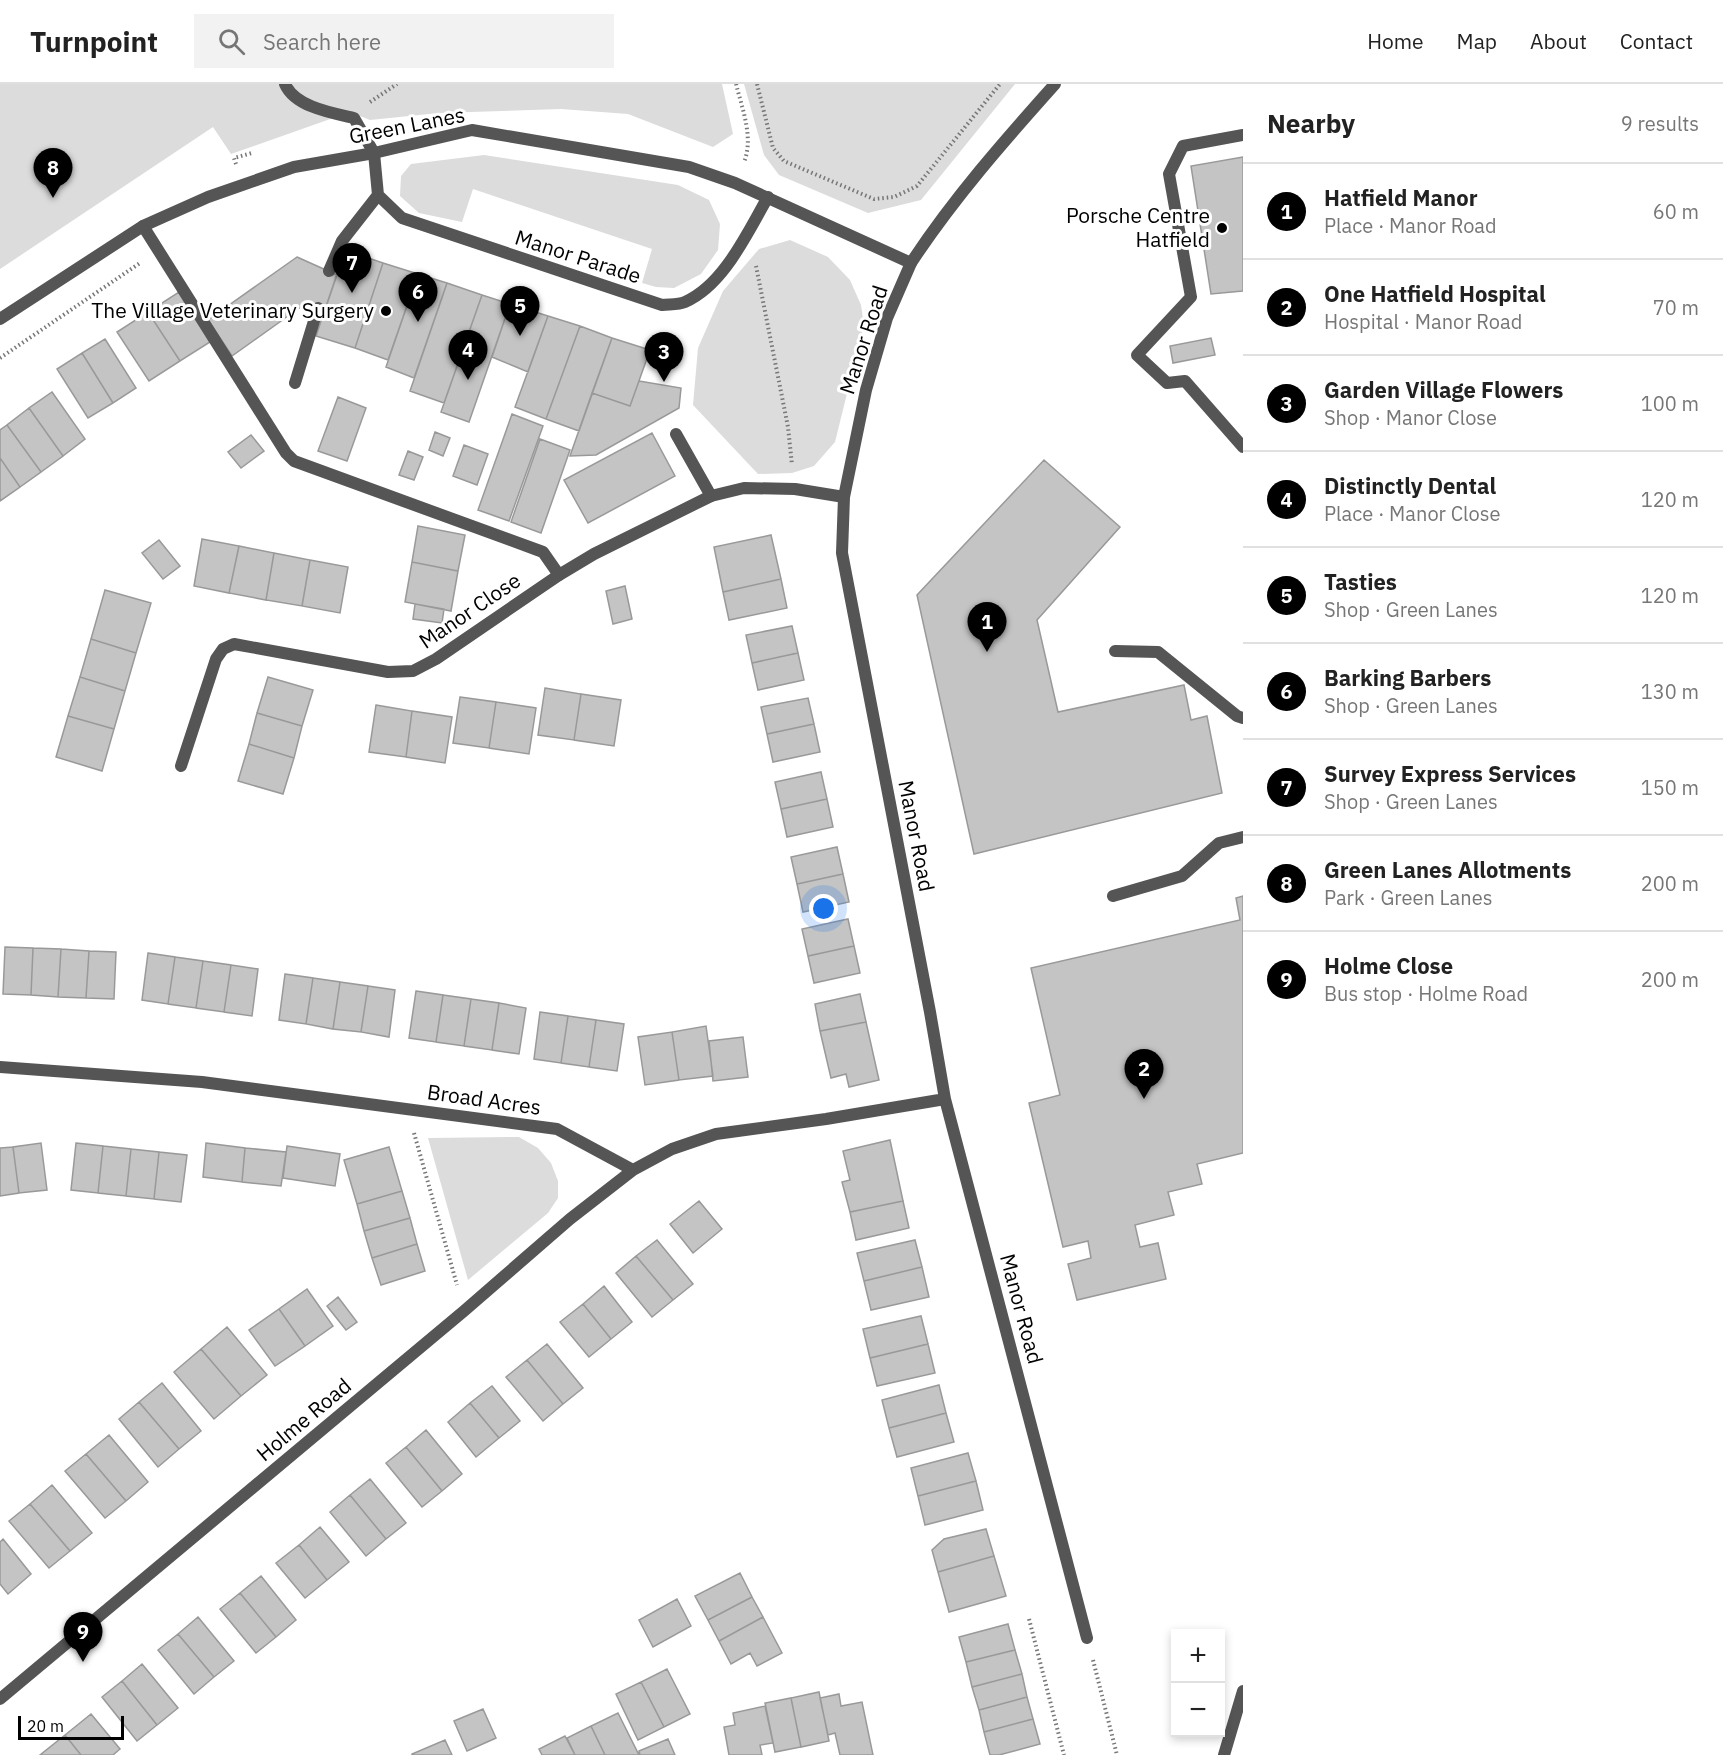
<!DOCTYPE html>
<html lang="en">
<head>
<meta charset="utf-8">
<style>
	body { margin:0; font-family:"IBM Plex Sans",sans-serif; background:#f2f2f2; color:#222 }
	.controls { position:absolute; right:18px; bottom:18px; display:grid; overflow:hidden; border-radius:0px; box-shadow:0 3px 9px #0003 }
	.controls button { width:54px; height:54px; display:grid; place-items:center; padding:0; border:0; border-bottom:2px solid #e0e0e0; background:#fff; color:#222; font:30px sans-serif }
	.scale { position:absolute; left:18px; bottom:15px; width:106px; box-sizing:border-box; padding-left:6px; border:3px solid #000; border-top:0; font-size:16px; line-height:21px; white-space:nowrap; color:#000; -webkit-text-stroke:4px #fff; paint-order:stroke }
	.you { position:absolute; left:824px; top:825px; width:21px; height:21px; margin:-15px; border:4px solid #fff; border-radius:50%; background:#1a73e8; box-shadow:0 0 0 9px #1a73e833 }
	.badge { display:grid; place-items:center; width:39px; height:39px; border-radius:50%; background:#000; color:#fff; font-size:20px; font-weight:700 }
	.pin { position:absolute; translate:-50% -50px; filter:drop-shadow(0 2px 3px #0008) }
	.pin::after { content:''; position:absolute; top:32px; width:21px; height:18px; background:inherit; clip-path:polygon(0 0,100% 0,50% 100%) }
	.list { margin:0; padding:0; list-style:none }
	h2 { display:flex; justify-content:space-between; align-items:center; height:78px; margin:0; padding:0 24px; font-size:26px }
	h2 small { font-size:20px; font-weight:400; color:#767676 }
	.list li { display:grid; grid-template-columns:39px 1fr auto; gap:18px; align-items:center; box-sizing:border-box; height:96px; padding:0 24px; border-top:2px solid #e0e0e0 }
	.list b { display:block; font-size:22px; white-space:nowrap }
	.list p { margin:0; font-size:20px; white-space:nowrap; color:#767676 }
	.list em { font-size:20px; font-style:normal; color:#767676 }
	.icon { flex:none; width:33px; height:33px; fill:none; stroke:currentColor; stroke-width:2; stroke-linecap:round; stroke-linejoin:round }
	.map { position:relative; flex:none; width:1243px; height:1671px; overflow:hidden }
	header { display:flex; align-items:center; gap:36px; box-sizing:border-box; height:84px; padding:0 30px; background:#fff; border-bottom:2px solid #e0e0e0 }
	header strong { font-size:28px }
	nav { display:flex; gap:33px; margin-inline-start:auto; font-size:21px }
	.search { width:420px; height:54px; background:#f2f2f2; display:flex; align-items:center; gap:15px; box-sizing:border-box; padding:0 21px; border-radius:0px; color:#767676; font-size:22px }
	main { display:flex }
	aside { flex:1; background:#fff }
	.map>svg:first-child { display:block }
	.green { fill:#dcdcdc }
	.building { fill:#c4c4c4; stroke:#999; stroke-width:1.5 }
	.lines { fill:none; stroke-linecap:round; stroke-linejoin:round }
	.path { stroke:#777; stroke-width:4; stroke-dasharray:1.5 3; stroke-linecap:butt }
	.service { stroke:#555; stroke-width:12 }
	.minor { stroke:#555; stroke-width:12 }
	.tertiary { stroke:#555; stroke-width:12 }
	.poi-dot { fill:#000; stroke:#fff; stroke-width:2 }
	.labels { text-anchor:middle; stroke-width:6; stroke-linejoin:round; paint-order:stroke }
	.street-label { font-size:21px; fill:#000; stroke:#fff }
	.poi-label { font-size:21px; fill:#000; stroke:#fff; text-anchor:end }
</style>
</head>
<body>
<header>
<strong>Turnpoint</strong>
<div class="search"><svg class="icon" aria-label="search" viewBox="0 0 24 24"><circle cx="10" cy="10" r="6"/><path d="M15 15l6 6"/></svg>Search here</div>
<nav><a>Home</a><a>Map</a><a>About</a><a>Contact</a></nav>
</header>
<main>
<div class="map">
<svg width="1243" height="1671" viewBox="0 0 1243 1671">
	<rect width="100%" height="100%" fill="#fff"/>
	<path class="green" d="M 0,0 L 722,0 L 733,50 L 713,63 L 628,30 L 561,25 L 439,29 L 370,36 L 350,28 L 231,70 L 213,43 L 0,185 Z
		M 744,0 L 1015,0 L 921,116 L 868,129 L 779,91 L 764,71 Z
		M 484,71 L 678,101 L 709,116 L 720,140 L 718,166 L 701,190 L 674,204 L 656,203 L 642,199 L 652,165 L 473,105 L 462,138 L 419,129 L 400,112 L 401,92 L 411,80 Z
		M 790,156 L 828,173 L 850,196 L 861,221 L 864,241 L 835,358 L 814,382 L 792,389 L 758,390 L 693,321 L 698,264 L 723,207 L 759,165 Z
		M 519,1053 L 538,1064 L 551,1079 L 558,1097 L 558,1114 L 548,1129 L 468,1196 L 428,1054 Z"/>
	<path class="building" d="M 1243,73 L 1243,207 L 1211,210 L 1191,82 Z
		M 345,166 L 383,179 L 355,264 L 316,252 Z
		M 297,173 L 337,191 L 325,226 L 305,220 L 232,272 L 208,236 Z
		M 383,179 L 418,190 L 388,276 L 355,264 Z
		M 418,190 L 447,199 L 414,294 L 386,283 Z
		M 447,199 L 482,211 L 444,319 L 410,307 Z
		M 179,208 L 210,258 L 180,277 L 148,228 Z
		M 482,211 L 510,220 L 469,338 L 441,328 Z
		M 510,220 L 548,232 L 528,288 L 492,273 Z
		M 148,228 L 180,277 L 149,297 L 117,248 Z
		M 548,232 L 580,242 L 546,335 L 515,323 Z
		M 580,242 L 612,254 L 579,347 L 546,335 Z
		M 612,254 L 650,266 L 630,322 L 592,309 Z
		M 1211,254 L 1215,271 L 1173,279 L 1170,262 Z
		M 105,255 L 136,304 L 113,319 L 82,269 Z
		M 82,269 L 113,319 L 88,334 L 57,285 Z
		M 639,297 L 681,304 L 679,324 L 596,371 L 570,372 L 592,309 L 630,322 Z
		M 52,308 L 85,355 L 63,372 L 29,324 Z
		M 338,313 L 366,324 L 347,377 L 318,367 Z
		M 29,324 L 63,372 L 41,388 L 7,341 Z
		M 512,330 L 543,342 L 509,437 L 478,426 Z
		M 7,341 L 41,388 L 20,403 L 0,374 L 0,346 Z
		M 435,348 L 450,354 L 443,372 L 429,366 Z
		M 652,349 L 675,392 L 588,439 L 564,396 Z
		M 251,351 L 264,367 L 241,384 L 228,368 Z
		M 540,355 L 570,366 L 541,449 L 511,438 Z
		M 464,361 L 488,370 L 477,401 L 453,392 Z
		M 408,367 L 423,373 L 414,396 L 399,391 Z
		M 0,374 L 20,403 L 0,417 Z
		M 1044,376 L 1120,443 L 1037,536 L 1058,628 L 1184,601 L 1191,636 L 1207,632 L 1222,709 L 974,770 L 917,511 Z
		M 418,442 L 465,451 L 458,487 L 412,478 Z
		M 771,451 L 781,495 L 723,508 L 714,463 Z
		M 202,455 L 239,462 L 229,509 L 194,502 Z
		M 159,456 L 180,482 L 163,495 L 142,469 Z
		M 239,462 L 274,469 L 266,516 L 229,509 Z
		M 274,469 L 310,476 L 302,522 L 266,516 Z
		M 310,476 L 348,483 L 340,529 L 302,522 Z
		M 412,478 L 458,487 L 451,527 L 405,518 Z
		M 781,495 L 787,524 L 729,536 L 723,508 Z
		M 625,502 L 632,535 L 613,540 L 606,507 Z
		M 105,506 L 151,519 L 136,569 L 91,555 Z
		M 415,520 L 444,525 L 442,539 L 413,535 Z
		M 792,542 L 798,569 L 752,579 L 746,551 Z
		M 91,555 L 136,569 L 125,607 L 80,593 Z
		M 798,569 L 804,596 L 758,606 L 752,579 Z
		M 80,593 L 125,607 L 114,645 L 68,632 Z
		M 268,593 L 313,606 L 302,642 L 257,629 Z
		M 545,604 L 581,610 L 574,656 L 538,651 Z
		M 581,610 L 621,616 L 614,662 L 574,656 Z
		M 460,613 L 496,618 L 489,664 L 453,659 Z
		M 808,614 L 814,640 L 767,650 L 761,623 Z
		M 496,618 L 536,624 L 529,670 L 489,664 Z
		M 376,621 L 412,627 L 406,673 L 369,668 Z
		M 412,627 L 452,633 L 445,679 L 406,673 Z
		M 257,629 L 302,642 L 294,674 L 249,660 Z
		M 68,632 L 114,645 L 102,687 L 56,673 Z
		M 814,640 L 820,668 L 773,678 L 767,650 Z
		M 249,660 L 294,674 L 283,710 L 238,697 Z
		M 821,688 L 827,715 L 781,725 L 775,698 Z
		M 827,715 L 833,743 L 787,753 L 781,725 Z
		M 837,763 L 843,790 L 797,800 L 791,773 Z
		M 843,790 L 849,818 L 803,828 L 797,800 Z
		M 1243,812 L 1243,1069 L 1197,1080 L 1202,1100 L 1168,1108 L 1174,1131 L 1135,1141 L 1140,1163 L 1158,1159 L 1166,1195 L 1077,1216 L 1068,1180 L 1091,1174 L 1088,1157 L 1063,1163 L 1029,1019 L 1060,1011 L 1031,884 L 1240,836 L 1236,814 Z
		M 848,835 L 854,862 L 808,872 L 802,845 Z
		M 854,862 L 860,889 L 814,899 L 808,872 Z
		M 5,863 L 33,864 L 31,911 L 3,910 Z
		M 33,864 L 61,865 L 58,913 L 31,911 Z
		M 61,865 L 89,867 L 86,914 L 58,913 Z
		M 89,867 L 116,868 L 114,915 L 86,914 Z
		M 148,869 L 175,873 L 168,920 L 142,916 Z
		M 175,873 L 203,877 L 196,924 L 168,920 Z
		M 203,877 L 231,881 L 224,928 L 196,924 Z
		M 231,881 L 258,885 L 252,932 L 224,928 Z
		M 285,890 L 313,894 L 306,940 L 279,936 Z
		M 313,894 L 340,898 L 333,945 L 306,940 Z
		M 340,898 L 368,902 L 361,948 L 333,945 Z
		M 368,902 L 395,906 L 389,953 L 361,948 Z
		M 416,907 L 443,911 L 436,958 L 409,954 Z
		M 860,910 L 866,938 L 820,947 L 815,920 Z
		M 443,911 L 471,915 L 464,962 L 436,958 Z
		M 471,915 L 499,919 L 492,966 L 464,962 Z
		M 499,919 L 526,924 L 519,970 L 492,966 Z
		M 540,928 L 568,932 L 561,979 L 534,975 Z
		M 568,932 L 596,936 L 589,983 L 561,979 Z
		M 596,936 L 624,940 L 617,987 L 589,983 Z
		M 866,938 L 879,996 L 849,1003 L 846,990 L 831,994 L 820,947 Z
		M 706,942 L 713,992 L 679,996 L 672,948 Z
		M 672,948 L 679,996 L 645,1001 L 638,953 Z
		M 743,953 L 748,993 L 713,997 L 709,957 Z
		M 890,1056 L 903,1117 L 850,1128 L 842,1098 L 850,1096 L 843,1067 Z
		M 41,1059 L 47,1106 L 19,1109 L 13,1063 Z
		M 76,1059 L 103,1062 L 98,1109 L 71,1106 Z
		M 206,1059 L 245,1064 L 242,1098 L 203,1093 Z
		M 103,1062 L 131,1065 L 126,1112 L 98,1109 Z
		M 287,1062 L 340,1070 L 335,1102 L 283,1094 Z
		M 13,1063 L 19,1109 L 0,1112 L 0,1064 Z
		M 389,1063 L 402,1107 L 357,1120 L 344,1076 Z
		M 245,1064 L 286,1068 L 281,1102 L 242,1098 Z
		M 131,1065 L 159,1068 L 154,1115 L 126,1112 Z
		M 159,1068 L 187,1071 L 181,1118 L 154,1115 Z
		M 402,1107 L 410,1134 L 364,1147 L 357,1120 Z
		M 699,1117 L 722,1145 L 693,1169 L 670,1140 Z
		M 903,1117 L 909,1144 L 856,1156 L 850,1128 Z
		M 410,1134 L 417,1160 L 372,1174 L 364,1147 Z
		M 657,1156 L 693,1200 L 673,1216 L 636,1172 Z
		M 915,1156 L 922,1183 L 864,1197 L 857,1169 Z
		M 417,1160 L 425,1187 L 381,1201 L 372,1174 Z
		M 636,1172 L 673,1216 L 652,1233 L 616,1189 Z
		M 922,1183 L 929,1213 L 871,1226 L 864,1197 Z
		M 604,1202 L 632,1238 L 611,1255 L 583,1220 Z
		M 307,1205 L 333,1242 L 305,1262 L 279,1225 Z
		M 338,1213 L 357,1238 L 346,1246 L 327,1222 Z
		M 583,1220 L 611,1255 L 589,1273 L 560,1238 Z
		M 279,1225 L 305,1262 L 275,1282 L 249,1246 Z
		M 921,1232 L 928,1260 L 870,1274 L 863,1245 Z
		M 227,1243 L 267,1291 L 241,1312 L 201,1265 Z
		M 547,1260 L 583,1304 L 563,1320 L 527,1276 Z
		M 928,1260 L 935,1289 L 877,1302 L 870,1274 Z
		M 201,1265 L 241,1312 L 214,1335 L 174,1288 Z
		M 527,1276 L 563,1320 L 543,1337 L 506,1293 Z
		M 162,1299 L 201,1347 L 179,1365 L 139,1318 Z
		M 939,1301 L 946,1329 L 889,1344 L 882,1316 Z
		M 492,1302 L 520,1337 L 499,1354 L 470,1319 Z
		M 139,1318 L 179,1365 L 158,1383 L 119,1335 Z
		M 470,1319 L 499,1354 L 476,1373 L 448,1338 Z
		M 946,1329 L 954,1358 L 897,1373 L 889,1344 Z
		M 426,1346 L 462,1390 L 442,1407 L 406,1363 Z
		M 109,1351 L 148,1398 L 126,1417 L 86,1370 Z
		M 406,1363 L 442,1407 L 422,1423 L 386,1379 Z
		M 968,1369 L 976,1397 L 918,1412 L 911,1384 Z
		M 86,1370 L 126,1417 L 105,1434 L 65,1387 Z
		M 370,1395 L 406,1439 L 386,1455 L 350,1411 Z
		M 976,1397 L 983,1426 L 925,1441 L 918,1412 Z
		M 52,1401 L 92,1449 L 70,1467 L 30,1420 Z
		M 350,1411 L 386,1455 L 366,1472 L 330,1428 Z
		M 30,1420 L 70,1467 L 49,1484 L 9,1437 Z
		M 320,1443 L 349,1478 L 327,1496 L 299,1461 Z
		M 986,1445 L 994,1472 L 938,1488 L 932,1466 L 944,1455 Z
		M 3,1455 L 31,1490 L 8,1510 L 0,1500 L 0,1458 Z
		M 299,1461 L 327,1496 L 305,1514 L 276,1479 Z
		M 994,1472 L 1006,1512 L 949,1528 L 938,1488 Z
		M 740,1489 L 752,1513 L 708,1536 L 695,1512 Z
		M 261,1492 L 296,1536 L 276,1553 L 240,1509 Z
		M 240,1509 L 276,1553 L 256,1569 L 220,1525 Z
		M 752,1513 L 763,1533 L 719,1557 L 708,1536 Z
		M 677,1515 L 691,1542 L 653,1563 L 639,1536 Z
		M 198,1533 L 234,1577 L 214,1593 L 178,1550 Z
		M 763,1533 L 782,1569 L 757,1582 L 750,1569 L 731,1580 L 719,1557 Z
		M 1008,1540 L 1015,1566 L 966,1578 L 959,1553 Z
		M 178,1550 L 214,1593 L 194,1610 L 158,1566 Z
		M 1015,1566 L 1022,1590 L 972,1603 L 966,1578 Z
		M 142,1580 L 178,1624 L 157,1641 L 122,1597 Z
		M 667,1585 L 690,1630 L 664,1643 L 641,1598 Z
		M 1022,1590 L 1027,1613 L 979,1626 L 972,1603 Z
		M 122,1597 L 157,1641 L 137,1657 L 102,1613 Z
		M 641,1598 L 664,1643 L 638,1656 L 616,1610 Z
		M 819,1608 L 829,1657 L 801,1663 L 791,1614 Z
		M 839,1610 L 841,1622 L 862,1618 L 873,1671 L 840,1671 L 835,1649 L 828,1651 L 820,1614 Z
		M 1027,1613 L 1033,1635 L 984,1648 L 979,1626 Z
		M 791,1614 L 801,1663 L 775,1668 L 765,1619 Z
		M 765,1622 L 773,1659 L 760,1661 L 762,1671 L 729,1671 L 724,1643 L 735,1641 L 733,1629 Z
		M 483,1625 L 496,1654 L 467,1667 L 454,1637 Z
		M 618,1629 L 639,1671 L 605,1671 L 591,1642 Z
		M 91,1630 L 120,1665 L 113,1671 L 81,1671 L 65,1651 Z
		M 1033,1635 L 1040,1660 L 999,1671 L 990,1671 L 984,1648 Z
		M 591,1642 L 605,1671 L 575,1671 L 567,1654 Z
		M 65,1651 L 81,1671 L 40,1671 Z
		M 565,1652 L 575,1671 L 542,1671 L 539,1665 Z
		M 668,1655 L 675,1671 L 640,1671 L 639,1667 Z
		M 445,1656 L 452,1671 L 412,1671 L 412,1670 Z"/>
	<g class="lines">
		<path class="path" d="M 736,0 C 742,24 754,54 744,78
			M 757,0 L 773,64 L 784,77 L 874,115 L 894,113 L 917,102 L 1000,0
			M 370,18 L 397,0
			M 236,80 L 234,74 L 252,69
			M 756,182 L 788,343 L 792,381
			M 0,274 L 140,179
			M 414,1049 L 457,1201
			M 1029,1535 L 1064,1671
			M 1093,1576 L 1117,1671"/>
		<path class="service" d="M 285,0 C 295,23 332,29 354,34 L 374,69 L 378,111 L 402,134 L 662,221 C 669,220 678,221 685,218 C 724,201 747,149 768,113
			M 1243,51 L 1183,62 L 1169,90 L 1191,213 L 1137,271 L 1167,299 L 1185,297 L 1243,363
			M 143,142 L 286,369 L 294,377 L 543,468 L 559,491
			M 329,187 L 342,157 L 378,111
			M 295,299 L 318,224
			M 676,350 L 711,412
			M 1115,567 L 1158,568 L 1237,632 L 1243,634
			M 1113,812 L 1182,792 L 1219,759 L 1243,753"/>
		<path class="minor" d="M 911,179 L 887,234 L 866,306 L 844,413 L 842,469 L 930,928 L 945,1015 L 1087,1554
			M 181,682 L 216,575 L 223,565 L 234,560 L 388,588 L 413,587 L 436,575 L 559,491 L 594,470 L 711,412 L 744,404 L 795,405 L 844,413
			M 0,983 L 202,998 L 557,1045 L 633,1086
			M 0,1615 L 464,1227 L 570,1135 L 633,1086 L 672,1065 L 716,1050 L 826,1035 L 945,1015"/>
		<path class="tertiary" d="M 0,235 L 143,142 L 208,113 L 294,83 L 374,69 L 472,46 L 689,83 L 735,99 L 911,179 C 953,115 1004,57 1055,0
			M 1224,1671 L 1243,1607"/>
	</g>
	<g class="poi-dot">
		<circle cx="1222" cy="144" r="6"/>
		<circle cx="386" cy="227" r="6"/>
	</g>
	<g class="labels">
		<g class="street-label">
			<text transform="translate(407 42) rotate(-11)" y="7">Green Lanes</text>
			<text transform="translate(578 173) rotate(18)" y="7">Manor Parade</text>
			<text transform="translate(864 256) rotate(-72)" y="7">Manor Road</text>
			<text transform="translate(470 527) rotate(-34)" y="7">Manor Close</text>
			<text transform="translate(916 752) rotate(79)" y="7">Manor Road</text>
			<text transform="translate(484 1016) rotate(8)" y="7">Broad Acres</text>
			<text transform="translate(1021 1225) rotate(75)" y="7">Manor Road</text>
			<text transform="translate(304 1336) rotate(-40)" y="7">Holme Road</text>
		</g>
		<g class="poi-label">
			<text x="1210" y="139">Porsche Centre<tspan x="1210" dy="24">Hatfield</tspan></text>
			<text x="374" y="234">The Village Veterinary Surgery</text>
		</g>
	</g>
</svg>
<div class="controls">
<button>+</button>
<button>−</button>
</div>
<div class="scale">20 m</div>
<div class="you"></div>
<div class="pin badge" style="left:987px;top:568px">1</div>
<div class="pin badge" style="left:1144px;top:1015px">2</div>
<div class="pin badge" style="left:664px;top:298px">3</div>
<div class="pin badge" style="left:468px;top:296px">4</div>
<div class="pin badge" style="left:520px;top:252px">5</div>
<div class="pin badge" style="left:418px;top:238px">6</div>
<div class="pin badge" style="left:352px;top:209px">7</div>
<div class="pin badge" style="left:53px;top:114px">8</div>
<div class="pin badge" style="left:83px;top:1578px">9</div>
</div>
<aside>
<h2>Nearby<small>9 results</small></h2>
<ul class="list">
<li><span class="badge">1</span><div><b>Hatfield Manor</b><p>Place · Manor Road</p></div><em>60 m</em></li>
<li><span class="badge">2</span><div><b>One Hatfield Hospital</b><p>Hospital · Manor Road</p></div><em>70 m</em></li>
<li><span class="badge">3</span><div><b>Garden Village Flowers</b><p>Shop · Manor Close</p></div><em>100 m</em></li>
<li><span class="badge">4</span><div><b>Distinctly Dental</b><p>Place · Manor Close</p></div><em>120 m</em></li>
<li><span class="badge">5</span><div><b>Tasties</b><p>Shop · Green Lanes</p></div><em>120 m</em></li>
<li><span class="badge">6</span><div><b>Barking Barbers</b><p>Shop · Green Lanes</p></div><em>130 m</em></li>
<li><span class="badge">7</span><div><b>Survey Express Services</b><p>Shop · Green Lanes</p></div><em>150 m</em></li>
<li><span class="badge">8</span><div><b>Green Lanes Allotments</b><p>Park · Green Lanes</p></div><em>200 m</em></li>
<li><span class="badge">9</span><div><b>Holme Close</b><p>Bus stop · Holme Road</p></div><em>200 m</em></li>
</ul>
</aside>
</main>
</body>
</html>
